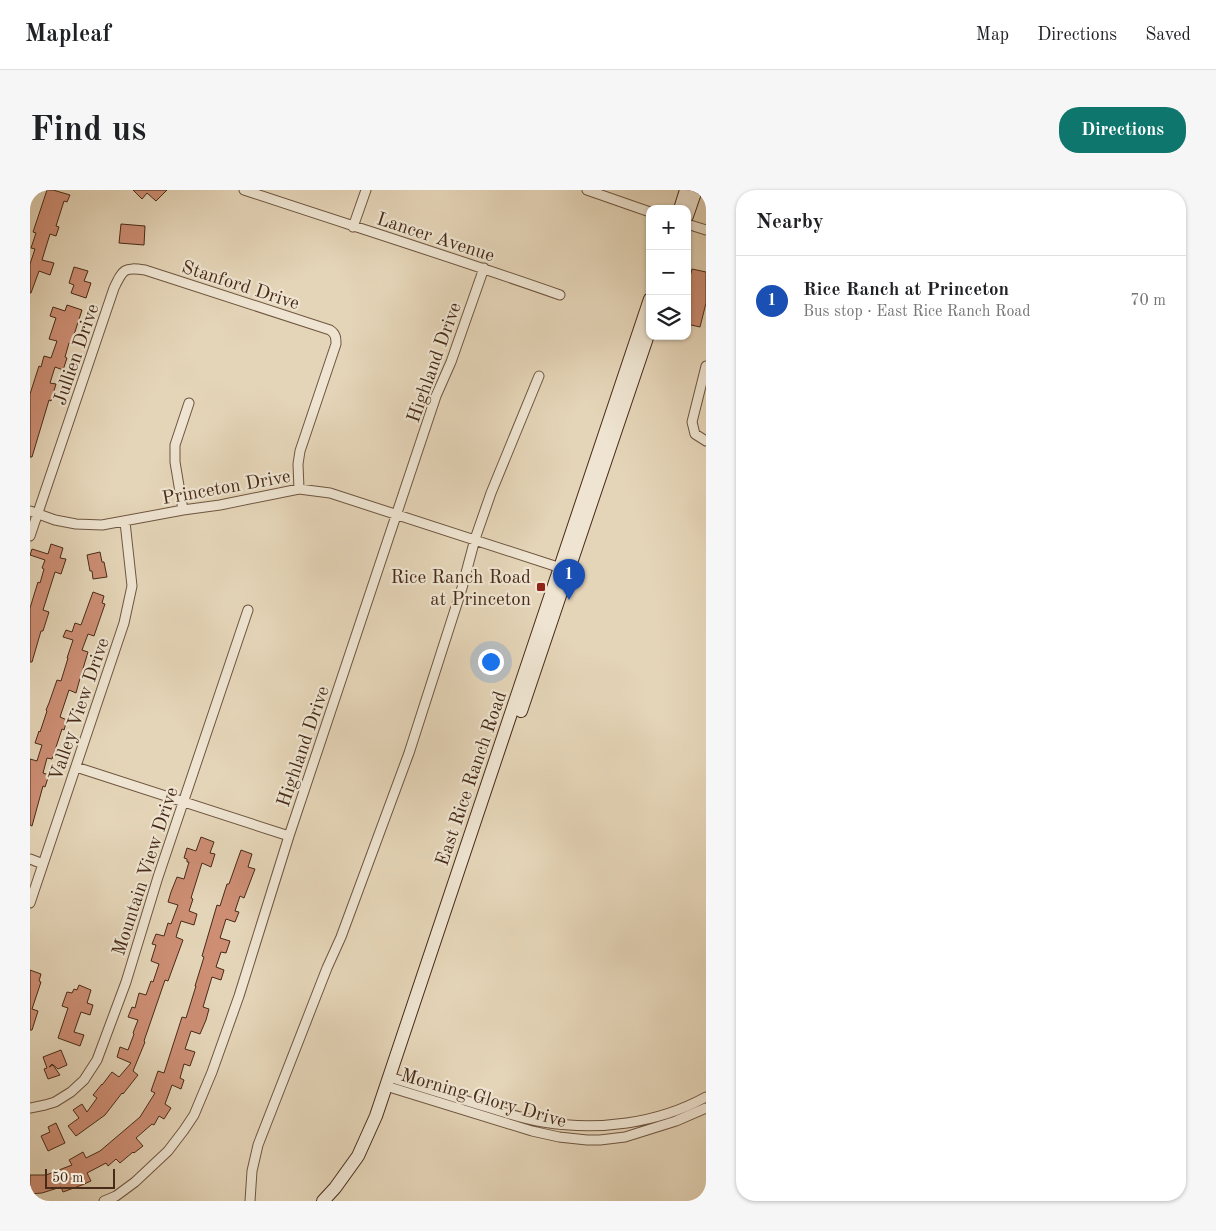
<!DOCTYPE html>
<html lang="en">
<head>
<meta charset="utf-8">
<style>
	body { margin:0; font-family:"Old Standard TT",serif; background:#f6f6f6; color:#202124 }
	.controls { position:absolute; right:15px; top:15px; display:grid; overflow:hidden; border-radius:10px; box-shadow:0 1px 4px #0004 }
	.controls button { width:45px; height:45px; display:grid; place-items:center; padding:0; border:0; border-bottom:1px solid #e0e0e0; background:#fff; color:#202124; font:25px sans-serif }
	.scale { position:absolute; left:15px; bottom:12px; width:70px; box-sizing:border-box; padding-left:5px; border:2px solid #472a17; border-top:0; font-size:14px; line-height:18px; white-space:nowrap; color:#472a17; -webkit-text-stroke:4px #eee4d1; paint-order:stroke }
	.you { position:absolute; left:460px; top:471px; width:18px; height:18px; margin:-12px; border:4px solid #fff; border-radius:50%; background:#1a73e8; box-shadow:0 0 0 8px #1a73e833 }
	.badge { display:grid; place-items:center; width:32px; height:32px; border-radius:50%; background:#0f766e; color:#fff; font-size:16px; font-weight:700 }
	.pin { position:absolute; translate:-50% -41px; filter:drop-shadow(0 1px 2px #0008) }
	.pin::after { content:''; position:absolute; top:26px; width:18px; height:15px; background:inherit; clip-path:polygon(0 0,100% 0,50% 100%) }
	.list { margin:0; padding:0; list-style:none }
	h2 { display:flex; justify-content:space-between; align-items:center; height:65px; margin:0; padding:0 20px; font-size:21px }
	h2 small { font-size:16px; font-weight:400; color:#757577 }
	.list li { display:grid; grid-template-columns:32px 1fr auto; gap:15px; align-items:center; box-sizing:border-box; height:90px; padding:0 20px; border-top:1px solid #e0e0e0 }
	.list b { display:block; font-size:19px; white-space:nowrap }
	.list p { margin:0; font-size:16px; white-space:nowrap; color:#757577 }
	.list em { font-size:16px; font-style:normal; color:#757577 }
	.icon { flex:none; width:28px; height:28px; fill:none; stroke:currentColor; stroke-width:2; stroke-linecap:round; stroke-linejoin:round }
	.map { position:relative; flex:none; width:676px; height:1011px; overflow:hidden; border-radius:20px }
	header { display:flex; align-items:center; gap:30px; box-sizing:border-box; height:70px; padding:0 25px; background:#fff; border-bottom:1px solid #e0e0e0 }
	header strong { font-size:24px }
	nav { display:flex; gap:28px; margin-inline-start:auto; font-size:18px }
	.intro { display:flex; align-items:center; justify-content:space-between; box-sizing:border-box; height:120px; padding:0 30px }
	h1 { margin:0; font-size:35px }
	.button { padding:12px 22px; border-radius:20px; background:#0f766e; color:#fff; font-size:18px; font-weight:700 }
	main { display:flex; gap:30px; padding:0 30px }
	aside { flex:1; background:#fff; border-radius:20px; box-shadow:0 1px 4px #0004 }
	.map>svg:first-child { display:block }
	.building { fill:#cd8e74; stroke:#472a17 }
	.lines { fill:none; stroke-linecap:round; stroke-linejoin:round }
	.street-casing { stroke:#6e553f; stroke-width:11 }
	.secondary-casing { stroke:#472a17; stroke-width:14 }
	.street { stroke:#eee4d1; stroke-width:9 }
	.secondary { stroke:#eee4d1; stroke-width:12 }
	.poi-dot { fill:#8f2418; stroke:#eee4d1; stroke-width:2 }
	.labels { text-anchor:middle; stroke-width:4.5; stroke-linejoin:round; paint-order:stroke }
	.street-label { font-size:19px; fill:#472a17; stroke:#eee4d1 }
	.poi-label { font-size:19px; fill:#472a17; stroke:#eee4d1; text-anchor:end }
</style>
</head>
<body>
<header>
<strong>Mapleaf</strong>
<nav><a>Map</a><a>Directions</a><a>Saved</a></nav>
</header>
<div class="intro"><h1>Find us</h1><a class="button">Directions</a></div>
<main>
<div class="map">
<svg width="676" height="1011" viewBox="0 0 676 1011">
	<rect width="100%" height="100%" fill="#e5d5b8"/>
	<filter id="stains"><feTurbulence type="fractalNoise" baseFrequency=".004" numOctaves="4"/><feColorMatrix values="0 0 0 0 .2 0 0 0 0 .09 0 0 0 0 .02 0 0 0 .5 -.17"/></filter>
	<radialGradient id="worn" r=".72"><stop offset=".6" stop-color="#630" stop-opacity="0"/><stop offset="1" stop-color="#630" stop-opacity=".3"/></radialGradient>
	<path class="building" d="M 17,0 L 23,0 L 40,5 L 37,12 L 34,11 L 26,36 L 29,37 L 26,46 L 20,44 L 12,70 L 24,73 L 20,85 L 9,81 L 1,103 L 0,103 L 0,74 L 5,59 L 1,58 L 6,43 L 3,42 Z
		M 103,0 L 137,0 L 126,11 L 117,3 L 112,9 Z
		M 91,34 L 115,36 L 114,55 L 89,53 Z
		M 44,77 L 58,81 L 54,91 L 61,93 L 56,108 L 41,103 L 44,95 L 39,93 Z
		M 662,79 L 676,82 L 676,113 L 670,137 L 657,134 L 657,98 Z
		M 37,115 L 52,120 L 41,154 L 39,153 L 35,167 L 37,168 L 33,180 L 25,177 L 20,193 L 26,194 L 21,211 L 19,210 L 2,267 L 0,267 L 0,204 L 9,176 L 11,177 L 14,166 L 21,168 L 27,151 L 19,149 L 26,128 L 20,126 L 23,117 L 35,121 Z
		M 21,354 L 33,358 L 30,368 L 36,369 L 31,384 L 25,382 L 13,420 L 19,422 L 13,441 L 11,441 L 2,472 L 0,472 L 0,418 L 8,392 L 10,393 L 14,379 L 12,378 L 15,370 L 0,365 L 2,359 L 18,364 Z
		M 70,362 L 72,372 L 74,372 L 77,387 L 63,389 L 62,381 L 60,381 L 57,365 Z
		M 63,402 L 74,406 L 72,413 L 75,414 L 64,446 L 58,444 L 52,460 L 58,462 L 49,492 L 46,503 L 39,500 L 30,527 L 37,530 L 34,540 L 32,539 L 22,569 L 17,568 L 13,583 L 19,585 L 15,597 L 13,596 L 2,636 L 0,635 L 0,569 L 7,571 L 12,555 L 5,553 L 9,541 L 10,542 L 17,521 L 16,520 L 19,513 L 27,490 L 31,491 L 38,468 L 37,468 L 43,450 L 33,447 L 36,440 L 42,442 L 45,433 L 51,435 Z
		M 171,647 L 184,652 L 180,663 L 185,664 L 181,677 L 172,673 L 161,708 L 163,709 L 159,721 L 167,724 L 164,735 L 151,731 L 146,747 L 153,750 L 138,791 L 135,790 L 114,851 L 115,852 L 103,881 L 108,885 L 93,904 L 92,903 L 75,925 L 46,946 L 38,936 L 49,928 L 43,920 L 52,914 L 57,922 L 67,908 L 63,905 L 72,894 L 72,895 L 82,882 L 89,887 L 101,873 L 87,867 L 90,857 L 98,860 L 104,844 L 103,843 L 108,830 L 98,827 L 102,817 L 105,818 L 109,803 L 116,805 L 121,791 L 123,792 L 129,774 L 121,771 L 126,755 L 122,754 L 126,744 L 134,746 L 138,733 L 141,734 L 148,715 L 138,712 L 141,702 L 147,687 L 154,689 L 159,672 L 157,672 L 157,669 L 154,668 L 157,658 L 166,661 Z
		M 211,660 L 222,664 L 218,677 L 225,679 L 214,708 L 210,706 L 205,721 L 209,722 L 205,732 L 196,729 L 190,748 L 200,751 L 196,763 L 191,762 L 186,777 L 194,780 L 191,790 L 182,787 L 173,817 L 179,819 L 176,830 L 170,844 L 161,841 L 155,859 L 165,862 L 160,876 L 154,874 L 150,888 L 154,890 L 151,899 L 142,895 L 135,914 L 141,918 L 134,929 L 129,926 L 124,935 L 122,934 L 106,948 L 113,956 L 104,963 L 103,962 L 90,973 L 86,969 L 78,976 L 76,973 L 57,983 L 61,991 L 52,995 L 33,1002 L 31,997 L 12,1003 L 0,1004 L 0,985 L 16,985 L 42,975 L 39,970 L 53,962 L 56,968 L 70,961 L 110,927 L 125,903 L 121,901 L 128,881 L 134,883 L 152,827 L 156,828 L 166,796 L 165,796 L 174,767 L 172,766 L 187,715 L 190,716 L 197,694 L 199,694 Z
		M 0,780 L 11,784 L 9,791 L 11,792 L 2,819 L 8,821 L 2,840 L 0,840 Z
		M 49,795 L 61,800 L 57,813 L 63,815 L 60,825 L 51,822 L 44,842 L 54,845 L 50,856 L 28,848 L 38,818 L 32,816 L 37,802 L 42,803 L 44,799 L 47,800 Z
		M 31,860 L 37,875 L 28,879 L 22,874 L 19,877 L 23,875 L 30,885 L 18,889 L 14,879 L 17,878 L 13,867 Z
		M 26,933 L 35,953 L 18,961 L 11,946 L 20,942 L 18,937 Z"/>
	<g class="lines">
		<defs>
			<path id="street" d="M 214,0 C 319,35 425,68 530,105
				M 557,0 L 620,22
				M 657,34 L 676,40
				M 323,37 L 336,0
				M 676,176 L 662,232 L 665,244 L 676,251
				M 153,320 L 145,272 L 145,255 L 159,213
				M 0,321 L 25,330 L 46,334 L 72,335 L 153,320 L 190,315 L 269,299 L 300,303 L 534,379
				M 0,346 L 84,98 C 93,79 94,77 115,80 L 300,140 C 306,144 306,148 306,154 L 270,261 L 268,274 L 269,299
				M 46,577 L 259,646
				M 0,669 L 13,674
				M 0,713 L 94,433 L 102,396 L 95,332
				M 359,887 C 389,896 420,906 450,915 C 471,921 491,929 513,932 C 568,941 627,934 676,907
				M 356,896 L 502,941 L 529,947 L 557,950 L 570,950 L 595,947 L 646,931 L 676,918
				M 0,918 L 15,915 L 25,912 L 41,902 L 54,890 L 67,870 L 96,792 L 128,687 L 218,420
				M 74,1011 L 86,1006 L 105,992 L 138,961 L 154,940 L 164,925 L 182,882 L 209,806 L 259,646 L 406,206 L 421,172 L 454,78
				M 220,1011 L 222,981 L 228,955 L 297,778 L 311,747 L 379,563 L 432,398 L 445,349 L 461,303 L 509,186"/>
			<path id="secondary" d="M 650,19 L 656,0
				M 657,26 L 666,0
				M 491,521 L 620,139
				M 293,1011 L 305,998 L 328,966 L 346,926 L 620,109"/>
		</defs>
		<use href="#street" class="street-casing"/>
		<use href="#secondary" class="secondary-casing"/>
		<use href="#street" class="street"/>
		<use href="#secondary" class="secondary"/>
	</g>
	<rect class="poi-dot" x="506" y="392" width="10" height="10" rx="2.5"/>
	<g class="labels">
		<g class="street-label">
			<text transform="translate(406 46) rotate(18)" y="7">Lancer Avenue</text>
			<text transform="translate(211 94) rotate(18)" y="7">Stanford Drive</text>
			<text transform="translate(45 164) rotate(-71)" y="7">Jullien Drive</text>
			<text transform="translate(403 172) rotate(-70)" y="7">Highland Drive</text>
			<text transform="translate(196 296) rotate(-10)" y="7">Princeton Drive</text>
			<text transform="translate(48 519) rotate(-71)" y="7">Valley View Drive</text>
			<text transform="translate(272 556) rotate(-71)" y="7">Highland Drive</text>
			<text transform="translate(440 588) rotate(-71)" y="7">East Rice Ranch Road</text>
			<text transform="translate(114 681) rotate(-72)" y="7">Mountain View Drive</text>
			<text transform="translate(454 907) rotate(16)" y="7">Morning Glory Drive</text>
		</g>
		<g class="poi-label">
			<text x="501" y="393">Rice Ranch Road<tspan x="501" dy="22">at Princeton</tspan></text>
		</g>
	</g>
	<rect width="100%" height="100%" filter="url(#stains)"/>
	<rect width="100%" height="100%" fill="url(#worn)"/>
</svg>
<div class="controls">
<button>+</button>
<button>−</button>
<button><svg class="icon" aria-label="layers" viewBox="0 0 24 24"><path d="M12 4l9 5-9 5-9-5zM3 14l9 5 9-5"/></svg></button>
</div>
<div class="scale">50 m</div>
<div class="you"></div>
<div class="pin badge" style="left:539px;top:410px;background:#1a4fb4">1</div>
</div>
<aside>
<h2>Nearby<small></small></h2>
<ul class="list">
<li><span class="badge" style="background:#1a4fb4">1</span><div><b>Rice Ranch at Princeton</b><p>Bus stop · East Rice Ranch Road</p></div><em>70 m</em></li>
</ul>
</aside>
</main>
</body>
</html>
